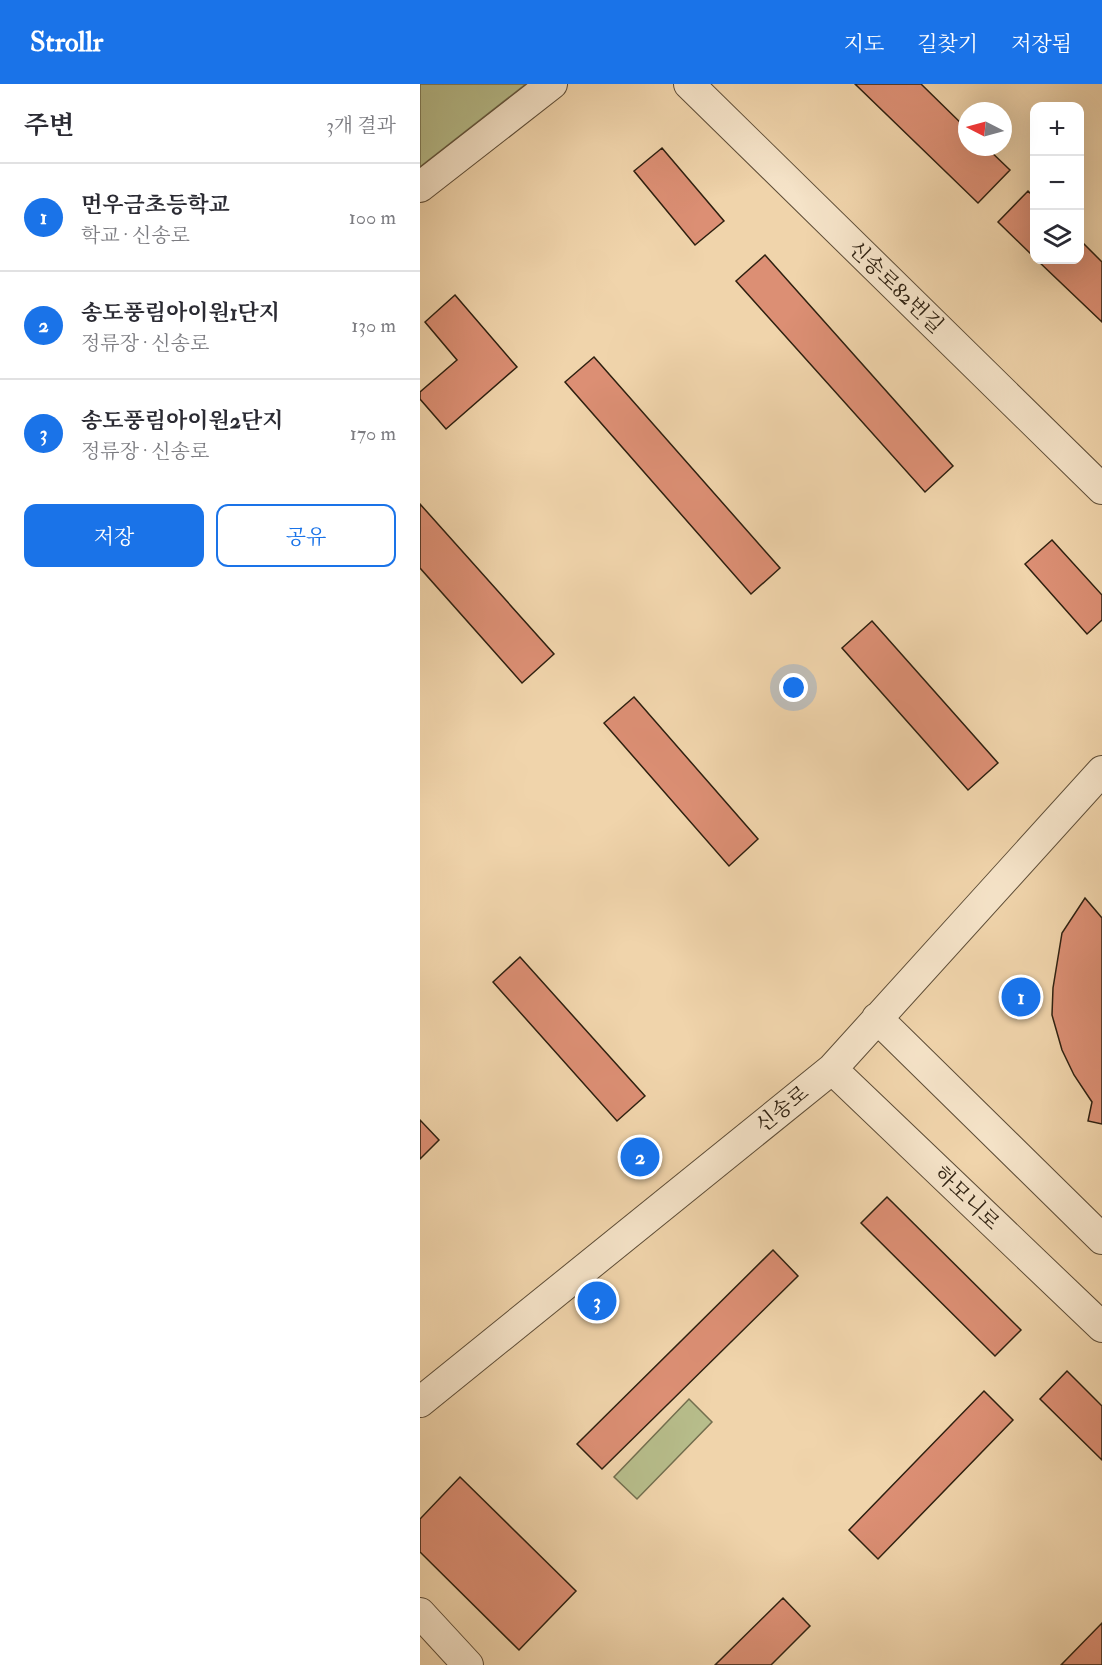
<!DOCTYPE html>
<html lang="ko">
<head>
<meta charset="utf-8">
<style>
	body { margin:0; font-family:"IM FELL Double Pica","Noto Serif KR",serif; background:#f7f7f7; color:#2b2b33 }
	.controls { position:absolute; right:18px; top:18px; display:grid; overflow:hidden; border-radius:12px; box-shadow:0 6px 24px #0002 }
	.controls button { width:54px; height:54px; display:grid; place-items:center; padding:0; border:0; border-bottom:2px solid #e1e1e2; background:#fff; color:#2b2b33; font:30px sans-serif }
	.compass { position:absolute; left:538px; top:18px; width:54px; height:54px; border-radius:50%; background:#fff; box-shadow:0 6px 24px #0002; rotate:276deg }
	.you { position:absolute; left:374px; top:604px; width:21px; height:21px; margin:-15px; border:4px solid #fff; border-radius:50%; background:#1a73e8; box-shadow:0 0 0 9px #1a73e833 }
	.badge { display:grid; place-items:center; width:39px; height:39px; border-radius:50%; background:#1a73e8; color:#fff; font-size:20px; font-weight:700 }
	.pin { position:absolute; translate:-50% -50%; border:3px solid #fff; box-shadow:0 2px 6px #0006 }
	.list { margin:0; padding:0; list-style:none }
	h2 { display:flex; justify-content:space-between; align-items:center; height:78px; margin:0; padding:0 24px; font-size:26px }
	h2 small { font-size:20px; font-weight:400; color:#7c7c81 }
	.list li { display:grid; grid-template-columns:39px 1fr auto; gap:18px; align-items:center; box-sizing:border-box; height:108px; padding:0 24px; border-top:2px solid #e1e1e2 }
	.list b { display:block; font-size:22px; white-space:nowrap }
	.list p { margin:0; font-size:20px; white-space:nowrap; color:#7c7c81 }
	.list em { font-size:20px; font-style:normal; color:#7c7c81 }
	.actions { display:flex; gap:12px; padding:18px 24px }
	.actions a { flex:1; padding:14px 0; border:2px solid #1a73e8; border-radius:12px; text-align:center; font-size:21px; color:#1a73e8 }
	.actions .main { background:#1a73e8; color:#fff }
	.icon { flex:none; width:33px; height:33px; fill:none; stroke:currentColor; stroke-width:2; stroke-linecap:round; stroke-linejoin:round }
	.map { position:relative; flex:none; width:682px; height:1581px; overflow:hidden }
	header { display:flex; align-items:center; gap:36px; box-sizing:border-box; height:84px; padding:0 30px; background:#1a73e8; color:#fff }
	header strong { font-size:28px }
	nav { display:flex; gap:33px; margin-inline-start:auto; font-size:21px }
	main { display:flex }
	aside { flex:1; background:#fff }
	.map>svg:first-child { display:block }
	.green { fill:#b7bd8b; stroke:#726e4e; stroke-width:1.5 }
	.building { fill:#dc8f74; stroke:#2e2010; stroke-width:1.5 }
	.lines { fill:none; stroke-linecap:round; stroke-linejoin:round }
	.minor-casing { stroke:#5e4d37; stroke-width:32 }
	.minor { stroke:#f5e3c8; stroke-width:30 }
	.labels { text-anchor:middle; stroke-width:5; stroke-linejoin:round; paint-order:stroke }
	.street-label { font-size:21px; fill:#2e2010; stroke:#f5e3c8 }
</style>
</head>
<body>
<header>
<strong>Strollr</strong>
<nav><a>지도</a><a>길찾기</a><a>저장됨</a></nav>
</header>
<main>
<aside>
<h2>주변<small>3개 결과</small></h2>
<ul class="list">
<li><span class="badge">1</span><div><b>먼우금초등학교</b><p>학교 · 신송로</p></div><em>100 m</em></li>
<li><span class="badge">2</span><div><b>송도풍림아이원1단지</b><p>정류장 · 신송로</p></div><em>130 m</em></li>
<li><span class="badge">3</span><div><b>송도풍림아이원2단지</b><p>정류장 · 신송로</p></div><em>170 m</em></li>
</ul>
<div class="actions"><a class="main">저장</a><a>공유</a></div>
</aside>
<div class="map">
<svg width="682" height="1581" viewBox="0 0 682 1581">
	<rect width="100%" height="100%" fill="#f0d4ab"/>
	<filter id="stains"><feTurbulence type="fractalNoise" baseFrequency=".00333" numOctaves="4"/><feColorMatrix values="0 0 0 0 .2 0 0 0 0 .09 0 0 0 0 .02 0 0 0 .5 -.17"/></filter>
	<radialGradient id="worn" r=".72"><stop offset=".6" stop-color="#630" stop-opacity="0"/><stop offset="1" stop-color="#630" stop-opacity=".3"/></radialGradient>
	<path class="green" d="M 0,0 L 106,0 L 0,83 Z
		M 269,1315 L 292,1338 L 217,1415 L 194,1393 Z"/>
	<path class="building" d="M 435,0 L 501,0 L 547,45 L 547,63 L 566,63 L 590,86 L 558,119 Z
		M 242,64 L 304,137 L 275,161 L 214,87 Z
		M 608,107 L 614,113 L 614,173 L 578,138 Z
		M 660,156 L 682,178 L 682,238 L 617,176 L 660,176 Z
		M 345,171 L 533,382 L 505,408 L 316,197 Z
		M 35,211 L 97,283 L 26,345 L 0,315 L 0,308 L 37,276 L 5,238 Z
		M 174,273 L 360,484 L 331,510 L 145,298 Z
		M 0,420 L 134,570 L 102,599 L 0,484 Z
		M 632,456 L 682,511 L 682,536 L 667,550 L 605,480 Z
		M 452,537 L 578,679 L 548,706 L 422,564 Z
		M 214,613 L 338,755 L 309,782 L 184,639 Z
		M 665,814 L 682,834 L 682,1040 L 668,1037 L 672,1018 L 654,991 L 642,966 L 632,931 L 633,904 L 642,849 Z
		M 100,873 L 225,1012 L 197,1037 L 73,898 Z
		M 0,1036 L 19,1056 L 0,1075 Z
		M 467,1113 L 601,1246 L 575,1272 L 441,1139 Z
		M 353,1166 L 378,1192 L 182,1385 L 157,1360 Z
		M 647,1287 L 682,1322 L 682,1376 L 620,1315 Z
		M 564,1307 L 593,1336 L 458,1475 L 429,1446 Z
		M 40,1393 L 156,1507 L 99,1566 L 0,1468 L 0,1435 Z
		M 363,1514 L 390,1542 L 351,1581 L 295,1581 Z
		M 682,1539 L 682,1581 L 641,1581 Z"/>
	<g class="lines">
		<defs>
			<path id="minor" d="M 269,0 L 682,405
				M 0,103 L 132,0
				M 457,934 L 682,1155
				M 412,985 L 682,1243
				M 0,1318 L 412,985 L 682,687
				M 0,1529 L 48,1581"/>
		</defs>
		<use href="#minor" class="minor-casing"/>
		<use href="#minor" class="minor"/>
	</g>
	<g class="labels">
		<g class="street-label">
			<text transform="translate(476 203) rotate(44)" y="7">신송로82번길</text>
			<text transform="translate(362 1025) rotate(-39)" y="7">신송로</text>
			<text transform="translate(547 1114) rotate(44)" y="7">하모니로</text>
		</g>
	</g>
	<rect width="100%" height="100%" filter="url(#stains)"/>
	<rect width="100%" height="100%" fill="url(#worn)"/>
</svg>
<div class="controls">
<button>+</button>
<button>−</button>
<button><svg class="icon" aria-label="layers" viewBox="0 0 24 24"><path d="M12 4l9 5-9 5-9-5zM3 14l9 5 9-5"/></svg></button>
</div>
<svg class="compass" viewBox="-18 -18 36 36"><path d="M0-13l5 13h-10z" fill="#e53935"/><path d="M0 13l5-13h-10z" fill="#7c7c81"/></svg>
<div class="you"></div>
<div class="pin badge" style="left:601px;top:913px">1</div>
<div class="pin badge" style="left:220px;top:1073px">2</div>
<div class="pin badge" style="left:177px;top:1217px">3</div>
</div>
</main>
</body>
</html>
